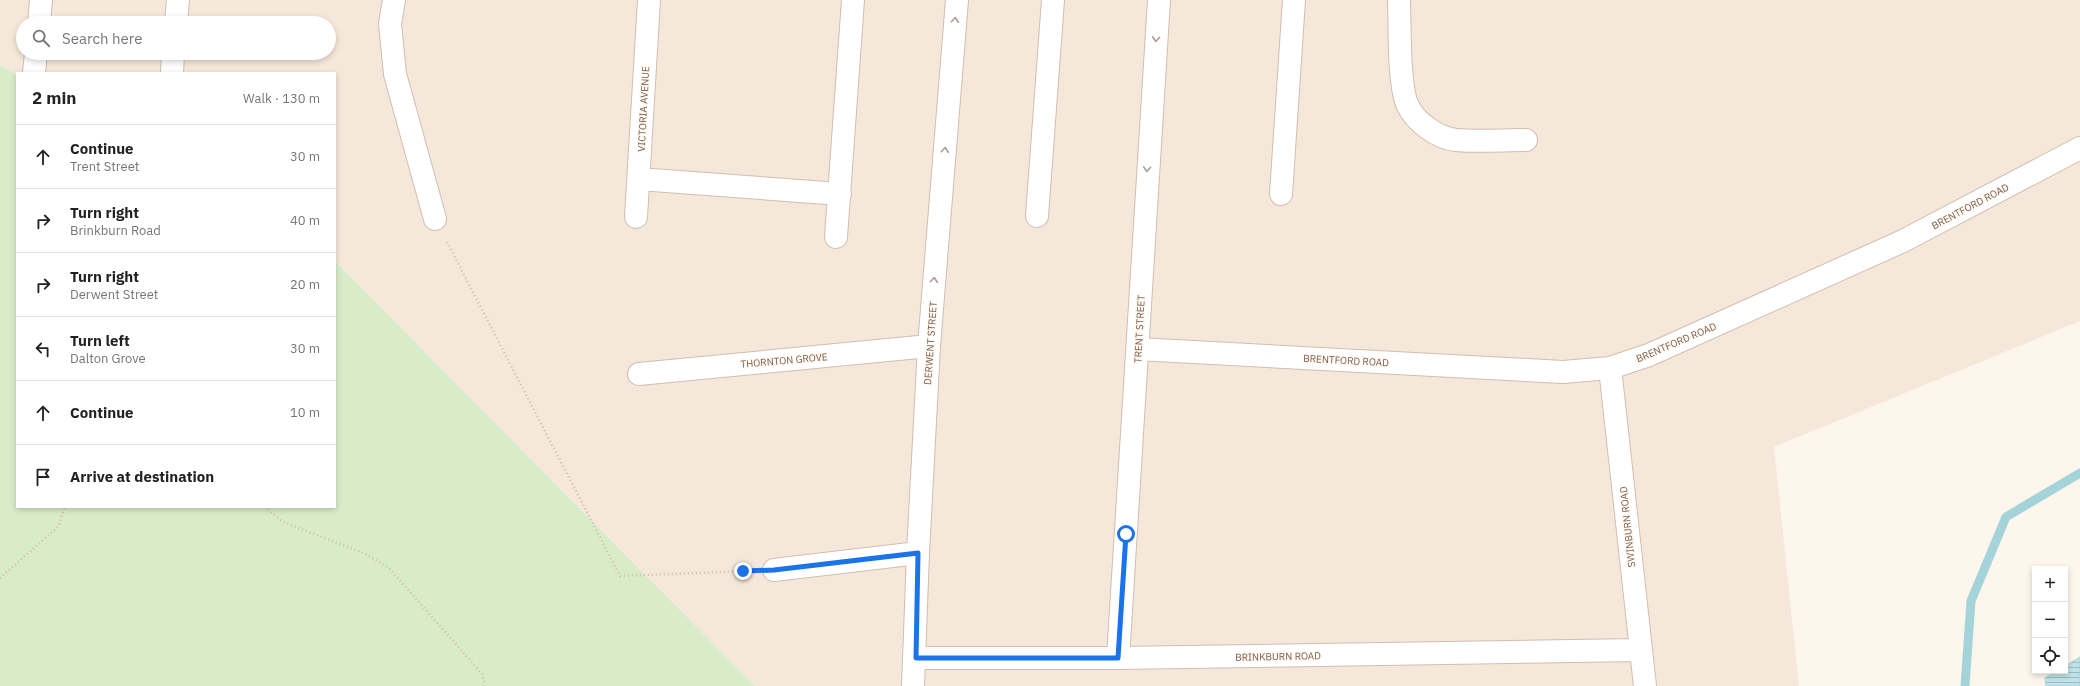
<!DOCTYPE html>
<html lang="en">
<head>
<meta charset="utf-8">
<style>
	body { margin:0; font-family:"IBM Plex Sans",sans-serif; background:#f2f2f2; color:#222 }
	.controls { position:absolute; right:12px; bottom:12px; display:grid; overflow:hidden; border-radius:0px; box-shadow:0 2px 6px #0003 }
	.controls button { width:36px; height:36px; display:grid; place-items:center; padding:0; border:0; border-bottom:1px solid #e0e0e0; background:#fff; color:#222; font:20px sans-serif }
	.stop { position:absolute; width:12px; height:12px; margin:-9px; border:3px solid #1a73e8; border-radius:50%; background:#fff }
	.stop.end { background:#1a73e8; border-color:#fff; box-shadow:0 1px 4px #0008 }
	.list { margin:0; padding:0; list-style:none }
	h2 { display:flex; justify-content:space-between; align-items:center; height:52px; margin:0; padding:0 16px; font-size:17px }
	h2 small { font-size:13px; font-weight:400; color:#767676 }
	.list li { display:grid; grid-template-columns:26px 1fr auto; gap:12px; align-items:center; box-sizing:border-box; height:64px; padding:0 16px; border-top:1px solid #e0e0e0 }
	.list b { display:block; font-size:15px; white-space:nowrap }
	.list p { margin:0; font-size:13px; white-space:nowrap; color:#767676 }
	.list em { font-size:13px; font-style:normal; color:#767676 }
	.icon { flex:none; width:22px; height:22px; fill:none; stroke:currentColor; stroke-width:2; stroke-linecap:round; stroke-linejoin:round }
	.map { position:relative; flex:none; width:2080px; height:686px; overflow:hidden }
	.search { position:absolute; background:#fff; box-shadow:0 2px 6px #0003; left:16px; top:16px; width:320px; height:44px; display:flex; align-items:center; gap:10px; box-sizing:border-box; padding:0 14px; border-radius:22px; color:#767676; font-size:15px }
	.panel { position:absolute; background:#fff; box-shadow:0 2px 6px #0003; left:16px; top:72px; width:320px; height:436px; border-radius:0px }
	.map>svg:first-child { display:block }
	.residential { fill:#f5e8da; fill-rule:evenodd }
	.green { fill:#d8ecc9 }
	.water { fill:url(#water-rules); stroke:#a5d3da }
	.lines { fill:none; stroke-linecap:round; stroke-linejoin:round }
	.stream { stroke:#a5d3da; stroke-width:9 }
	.minor-casing { stroke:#d1beb0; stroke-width:24 }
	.path { stroke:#d9b8a5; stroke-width:2.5; stroke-dasharray:1 3; stroke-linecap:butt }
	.minor { stroke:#fff; stroke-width:22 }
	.oneway { stroke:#af9d94 }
	.route { stroke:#1a73e8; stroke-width:5 }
	.labels { text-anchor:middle; stroke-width:3; stroke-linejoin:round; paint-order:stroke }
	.street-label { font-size:10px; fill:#7a5c4d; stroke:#fffaf3 }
</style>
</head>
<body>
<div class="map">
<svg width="2080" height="686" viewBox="0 0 2080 686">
	<defs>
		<pattern id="water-rules" width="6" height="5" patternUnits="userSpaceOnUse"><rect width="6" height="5" fill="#bfe3e8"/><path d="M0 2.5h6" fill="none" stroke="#a0bbbe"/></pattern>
	</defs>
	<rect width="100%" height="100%" fill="#fdf6ec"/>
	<path class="residential" d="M 0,0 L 2080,0 L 2080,321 L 1774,447 L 1799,686 L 755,686 L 335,261 L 335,73 L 17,73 L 17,75 L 0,65 ZM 23,23 L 329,23 L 329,53 L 23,53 Z"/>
	<path class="green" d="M 0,65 L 17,75 L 17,507 L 335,507 L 335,261 L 755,686 L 0,686 Z"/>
	<path class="water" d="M 2080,657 L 2080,686 L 2046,686 L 2045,678 L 2057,671 L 2065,671 L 2065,666 Z"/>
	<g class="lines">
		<path class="stream" d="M 1965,686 L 1971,601 L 2006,517 L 2080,473"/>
		<defs>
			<path id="minor" d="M 394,0 L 390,24 L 395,74 L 435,219
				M 1399,0 C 1400,24 1398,87 1408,106 C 1416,122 1437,138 1456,140 C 1479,142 1503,140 1526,140
				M 39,23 L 41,0
				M 176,23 L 178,0
				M 34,73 L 36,53
				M 172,73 L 173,53
				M 639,179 L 840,194
				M 1281,194 L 1294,0
				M 1037,216 L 1053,0
				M 636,217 L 649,0
				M 836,237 L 853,0
				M 1138,349 L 1563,372 L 1610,368 L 1649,355 L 1903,241 L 2080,148
				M 1610,368 L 1645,686
				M 639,374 L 929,346
				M 774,570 L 918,553
				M 916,658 L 1118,658 L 1639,650
				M 1118,658 L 1159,0
				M 913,686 L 918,553 L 929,346 L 957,0"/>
		</defs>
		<use href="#minor" class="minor-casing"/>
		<path class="path" d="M 447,242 L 620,576 L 747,571
			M 265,507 L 283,522 L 366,554 L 389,568 L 482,674 L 485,686
			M 0,578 L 58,527 L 65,507"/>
		<use href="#minor" class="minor"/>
	</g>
	<defs><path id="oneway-chevron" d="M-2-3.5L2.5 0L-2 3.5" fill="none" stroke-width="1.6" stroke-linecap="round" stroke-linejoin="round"/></defs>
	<g class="oneway">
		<use href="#oneway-chevron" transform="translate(955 20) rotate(-85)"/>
		<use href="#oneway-chevron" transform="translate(1156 39) rotate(94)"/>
		<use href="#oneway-chevron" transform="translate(945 150) rotate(-85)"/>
		<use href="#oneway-chevron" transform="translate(1147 169) rotate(93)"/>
		<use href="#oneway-chevron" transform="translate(934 280) rotate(-85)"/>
	</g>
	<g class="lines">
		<path class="route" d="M 743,571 L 774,570 L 918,553 L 916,658 L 1118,658 L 1126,534"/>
	</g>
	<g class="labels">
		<g class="street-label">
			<text transform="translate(643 109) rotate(-87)" y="4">VICTORIA AVENUE</text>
			<text transform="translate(1970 206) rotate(-28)" y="4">BRENTFORD ROAD</text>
			<text transform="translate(1139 329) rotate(-87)" y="4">TRENT STREET</text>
			<text transform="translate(1676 342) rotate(-23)" y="4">BRENTFORD ROAD</text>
			<text transform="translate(930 343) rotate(-86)" y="4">DERWENT STREET</text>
			<text transform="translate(784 360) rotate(-5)" y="4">THORNTON GROVE</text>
			<text transform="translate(1346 360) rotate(3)" y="4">BRENTFORD ROAD</text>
			<text transform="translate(1627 527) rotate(-96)" y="4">SWINBURN ROAD</text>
			<text transform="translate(1278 656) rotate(-1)" y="4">BRINKBURN ROAD</text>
		</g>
	</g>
</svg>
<div class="controls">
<button>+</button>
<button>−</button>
<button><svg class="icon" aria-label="locate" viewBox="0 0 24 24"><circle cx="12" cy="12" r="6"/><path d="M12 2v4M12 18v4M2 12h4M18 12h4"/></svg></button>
</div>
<div class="stop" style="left:1126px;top:534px"></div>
<div class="stop end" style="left:743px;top:571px"></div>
<div class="search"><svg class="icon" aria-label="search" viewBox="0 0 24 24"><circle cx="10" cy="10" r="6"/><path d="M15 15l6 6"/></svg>Search here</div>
<section class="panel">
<h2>2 min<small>Walk · 130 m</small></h2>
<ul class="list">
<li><svg class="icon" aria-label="ahead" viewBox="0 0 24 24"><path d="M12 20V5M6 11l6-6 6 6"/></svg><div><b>Continue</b><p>Trent Street</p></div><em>30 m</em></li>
<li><svg class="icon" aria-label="right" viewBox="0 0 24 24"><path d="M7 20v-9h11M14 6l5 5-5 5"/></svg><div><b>Turn right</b><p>Brinkburn Road</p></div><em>40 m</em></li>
<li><svg class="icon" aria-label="right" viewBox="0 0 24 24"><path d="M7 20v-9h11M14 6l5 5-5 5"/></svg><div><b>Turn right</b><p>Derwent Street</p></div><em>20 m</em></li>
<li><svg class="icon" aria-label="left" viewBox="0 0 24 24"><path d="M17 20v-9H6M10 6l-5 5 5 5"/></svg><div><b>Turn left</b><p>Dalton Grove</p></div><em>30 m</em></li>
<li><svg class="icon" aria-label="ahead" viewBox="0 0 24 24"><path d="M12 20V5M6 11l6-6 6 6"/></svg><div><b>Continue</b></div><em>10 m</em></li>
<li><svg class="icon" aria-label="arrive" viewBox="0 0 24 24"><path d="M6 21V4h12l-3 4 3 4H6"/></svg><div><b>Arrive at destination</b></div></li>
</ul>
</section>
</div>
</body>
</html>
